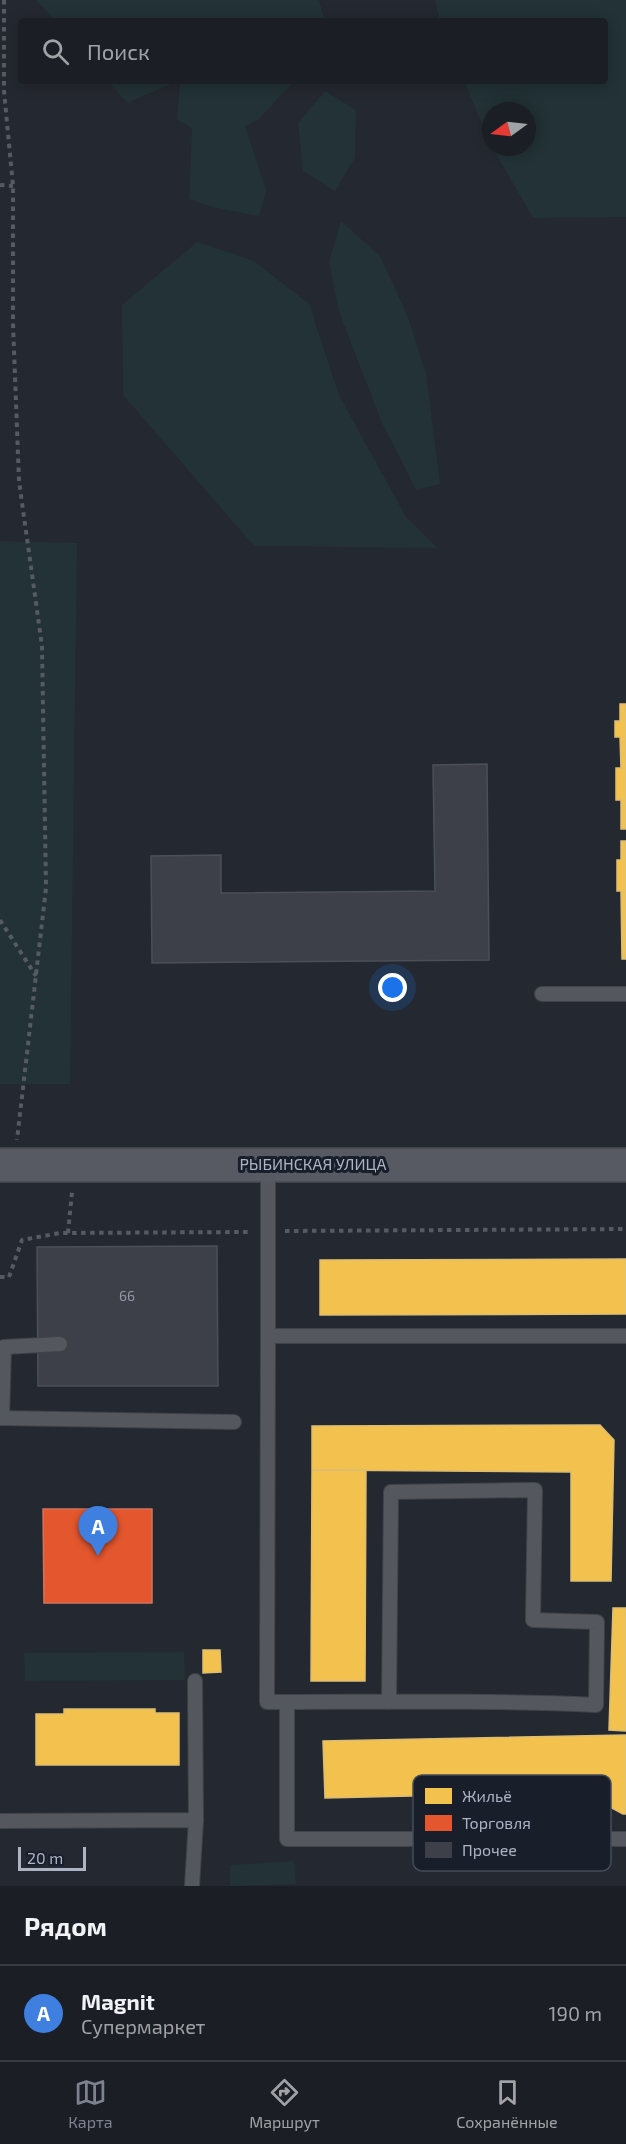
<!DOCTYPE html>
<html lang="ru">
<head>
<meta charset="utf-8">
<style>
	body { margin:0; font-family:"Exo 2",sans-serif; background:#24272c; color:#f1f3f6 }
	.compass { position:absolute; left:482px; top:102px; width:54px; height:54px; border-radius:50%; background:#1b1e24; box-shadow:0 3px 15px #0003; rotate:255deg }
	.scale { position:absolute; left:18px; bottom:15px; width:68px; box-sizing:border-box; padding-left:6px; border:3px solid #acb3c3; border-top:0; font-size:16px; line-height:21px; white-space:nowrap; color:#acb3c3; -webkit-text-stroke:4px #181e2a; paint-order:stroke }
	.you { position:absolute; left:393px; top:988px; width:21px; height:21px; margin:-15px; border:4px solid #fff; border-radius:50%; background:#1a73e8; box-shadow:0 0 0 9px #1a73e833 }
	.badge { display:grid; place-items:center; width:39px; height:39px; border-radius:50%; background:#7c8290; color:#fff; font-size:20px; font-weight:700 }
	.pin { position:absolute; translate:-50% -50px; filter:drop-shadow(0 2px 3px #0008) }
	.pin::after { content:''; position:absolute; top:32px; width:21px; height:18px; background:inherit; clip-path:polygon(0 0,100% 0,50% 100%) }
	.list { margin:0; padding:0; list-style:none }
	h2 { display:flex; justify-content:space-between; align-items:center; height:78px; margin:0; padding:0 24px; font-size:26px }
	h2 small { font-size:20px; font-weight:400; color:#a0a2a6 }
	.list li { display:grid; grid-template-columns:39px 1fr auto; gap:18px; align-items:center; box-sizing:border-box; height:96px; padding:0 24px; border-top:2px solid #393c41 }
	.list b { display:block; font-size:22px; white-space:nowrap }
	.list p { margin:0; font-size:20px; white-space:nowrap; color:#a0a2a6 }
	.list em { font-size:20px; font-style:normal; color:#a0a2a6 }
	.icon { flex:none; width:33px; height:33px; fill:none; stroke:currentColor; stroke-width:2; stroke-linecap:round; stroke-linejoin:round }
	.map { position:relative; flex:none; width:626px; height:1886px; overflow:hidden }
	.search { position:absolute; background:#1b1e24; box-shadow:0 3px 15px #0003; left:18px; right:18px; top:18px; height:66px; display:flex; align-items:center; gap:15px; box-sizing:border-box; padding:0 21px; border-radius:6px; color:#a0a2a6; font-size:22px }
	.sheet { height:174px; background:#1b1e24 }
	nav { display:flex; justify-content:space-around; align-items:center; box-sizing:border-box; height:84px; border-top:2px solid #393c41; background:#1b1e24; font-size:16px; color:#a0a2a6 }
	nav a { display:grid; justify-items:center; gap:3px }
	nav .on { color:#7c8290 }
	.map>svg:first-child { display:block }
	.green { fill:#223236 }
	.homes { fill:#f2c14e; stroke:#ddbd71; stroke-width:1.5 }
	.shops { fill:#e4572e; stroke:#d3735b; stroke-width:1.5 }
	.building { fill:#3d4048; stroke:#4b5058; stroke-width:1.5 }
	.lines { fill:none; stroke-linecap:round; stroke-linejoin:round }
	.lane-casing { stroke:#404349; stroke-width:16 }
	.secondary-casing { stroke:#404349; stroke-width:36 }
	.path { stroke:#565a62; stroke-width:4; stroke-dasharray:4.5 4.5; stroke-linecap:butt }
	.lane { stroke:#54575e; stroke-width:14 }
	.secondary { stroke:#585a63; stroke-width:33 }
	.labels { text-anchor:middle; stroke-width:6; stroke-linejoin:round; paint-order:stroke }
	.number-label { font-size:14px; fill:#9096a4 }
	.street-label { font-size:16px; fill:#acb3c3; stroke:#181e2a }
	.key { fill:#181e2a; stroke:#444b58; stroke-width:1.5 }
	.key-label { font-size:16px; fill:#acb3c3 }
</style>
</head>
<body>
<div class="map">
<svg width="626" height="1886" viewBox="0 0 626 1886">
	<rect width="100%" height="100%" fill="#242830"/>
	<path class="green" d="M 36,0 L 319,0 L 325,21 L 55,21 Z
		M 435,0 L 626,0 L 626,217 L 533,218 L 492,147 L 527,147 L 527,111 L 491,111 L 491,145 L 464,81 L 605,81 L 605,21 L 440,21 Z
		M 108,81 L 178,81 L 127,103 Z
		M 180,81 L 294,81 L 258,120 L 245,126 L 266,191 L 259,216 L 216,208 L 189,199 L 192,128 L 177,119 Z
		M 325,91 L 356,110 L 355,158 L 335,191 L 303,171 L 298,123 Z
		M 341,221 L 380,256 L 408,317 L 426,374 L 440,484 L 416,490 L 382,423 L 339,312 L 329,262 Z
		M 197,242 L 254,261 L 309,304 L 339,395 L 406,517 L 437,548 L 254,546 L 123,395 L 122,305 Z
		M 0,541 L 77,543 L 70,1084 L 0,1084 Z
		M 184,1652 L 185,1680 L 25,1681 L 24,1653 Z
		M 294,1861 L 296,1884 L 230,1886 L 230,1865 Z"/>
	<path class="homes" d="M 620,704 L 626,704 L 626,829 L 621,829 L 621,800 L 616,800 L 616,768 L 621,768 L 620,737 L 615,737 L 615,721 L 620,721 Z
		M 621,841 L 626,841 L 626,959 L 622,959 L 621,891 L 617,891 L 617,860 L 621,860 Z
		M 626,1259 L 626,1314 L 320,1315 L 320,1260 Z
		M 600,1425 L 614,1440 L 611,1581 L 571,1581 L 571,1472 L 312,1470 L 312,1426 Z
		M 312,1470 L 366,1470 L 365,1681 L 311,1681 Z
		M 613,1608 L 626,1608 L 626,1731 L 609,1730 Z
		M 203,1650 L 220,1650 L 221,1672 L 203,1673 Z
		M 64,1709 L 155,1709 L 155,1713 L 179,1713 L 179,1765 L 36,1765 L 36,1714 L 64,1714 Z
		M 626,1735 L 626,1814 L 623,1814 L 582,1792 L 325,1798 L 323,1741 Z"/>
	<path class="shops" d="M 43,1509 L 152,1509 L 152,1603 L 44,1603 Z"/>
	<path class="building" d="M 487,764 L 489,960 L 152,963 L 151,856 L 221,855 L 221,893 L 435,891 L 433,765 Z
		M 217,1246 L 218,1386 L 38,1386 L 37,1247 Z"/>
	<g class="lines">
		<defs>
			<path id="lane" d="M 542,994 L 626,994
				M 268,1336 L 268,1164
				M 0,1418 L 234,1422
				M 2,1418 L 4,1347 L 60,1344
				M 287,1702 L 287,1839 L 626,1839
				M 389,1702 L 391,1492 L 535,1490 L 533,1620 L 597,1622 L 596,1705 C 487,1700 377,1702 267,1702 L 268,1336 L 626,1336
				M 0,1821 L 196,1820
				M 192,1886 L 196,1820 L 195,1681"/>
			<path id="secondary" d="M 0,1165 L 626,1165"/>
		</defs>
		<use href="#lane" class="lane-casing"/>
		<use href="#secondary" class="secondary-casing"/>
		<path class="path" d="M 4,0 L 4,91 L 13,186 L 13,324 L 19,481 L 42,646 L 46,888 L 17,1140
			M 0,185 L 13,186
			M 0,920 L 36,976
			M 285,1231 L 626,1229
			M 68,1233 L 72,1192
			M 0,1277 L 9,1277 L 22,1240 L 60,1233 L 250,1232"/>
		<use href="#lane" class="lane"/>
		<use href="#secondary" class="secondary"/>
	</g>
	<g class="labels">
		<g class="number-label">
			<text x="127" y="1301">66</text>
		</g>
		<g class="street-label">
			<text x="313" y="1170">РЫБИНСКАЯ УЛИЦА</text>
		</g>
	</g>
	<rect x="413" y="1775" width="198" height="96" rx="9" class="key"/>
	<rect x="425" y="1788" width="27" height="16" fill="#f2c14e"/>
	<rect x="425" y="1815" width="27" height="16" fill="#e4572e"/>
	<rect x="425" y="1842" width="27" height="16" fill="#3d4048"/>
	<g class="key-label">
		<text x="462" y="1802">Жильё</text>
		<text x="462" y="1829">Торговля</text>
		<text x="462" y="1856">Прочее</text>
	</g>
</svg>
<svg class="compass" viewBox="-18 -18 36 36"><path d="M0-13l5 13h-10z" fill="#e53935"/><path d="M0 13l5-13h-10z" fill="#a0a2a6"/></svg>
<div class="scale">20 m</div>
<div class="you"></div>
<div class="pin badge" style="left:98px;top:1556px;background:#3f7fe0">A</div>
<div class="search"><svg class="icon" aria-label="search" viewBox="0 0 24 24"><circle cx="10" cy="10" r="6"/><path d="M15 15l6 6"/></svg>Поиск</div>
</div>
<section class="sheet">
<h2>Рядом<small></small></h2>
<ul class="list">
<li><span class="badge" style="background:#3f7fe0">A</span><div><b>Magnit</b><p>Супермаркет</p></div><em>190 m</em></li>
</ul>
</section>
<nav>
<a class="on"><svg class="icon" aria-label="map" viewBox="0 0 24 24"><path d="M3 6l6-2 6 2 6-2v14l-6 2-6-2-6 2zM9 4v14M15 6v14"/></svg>Карта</a>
<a><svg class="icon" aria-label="directions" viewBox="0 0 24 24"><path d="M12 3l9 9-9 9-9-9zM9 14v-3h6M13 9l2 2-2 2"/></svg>Маршрут</a>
<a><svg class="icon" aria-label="saved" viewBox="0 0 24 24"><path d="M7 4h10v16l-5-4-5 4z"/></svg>Сохранённые</a>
</nav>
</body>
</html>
